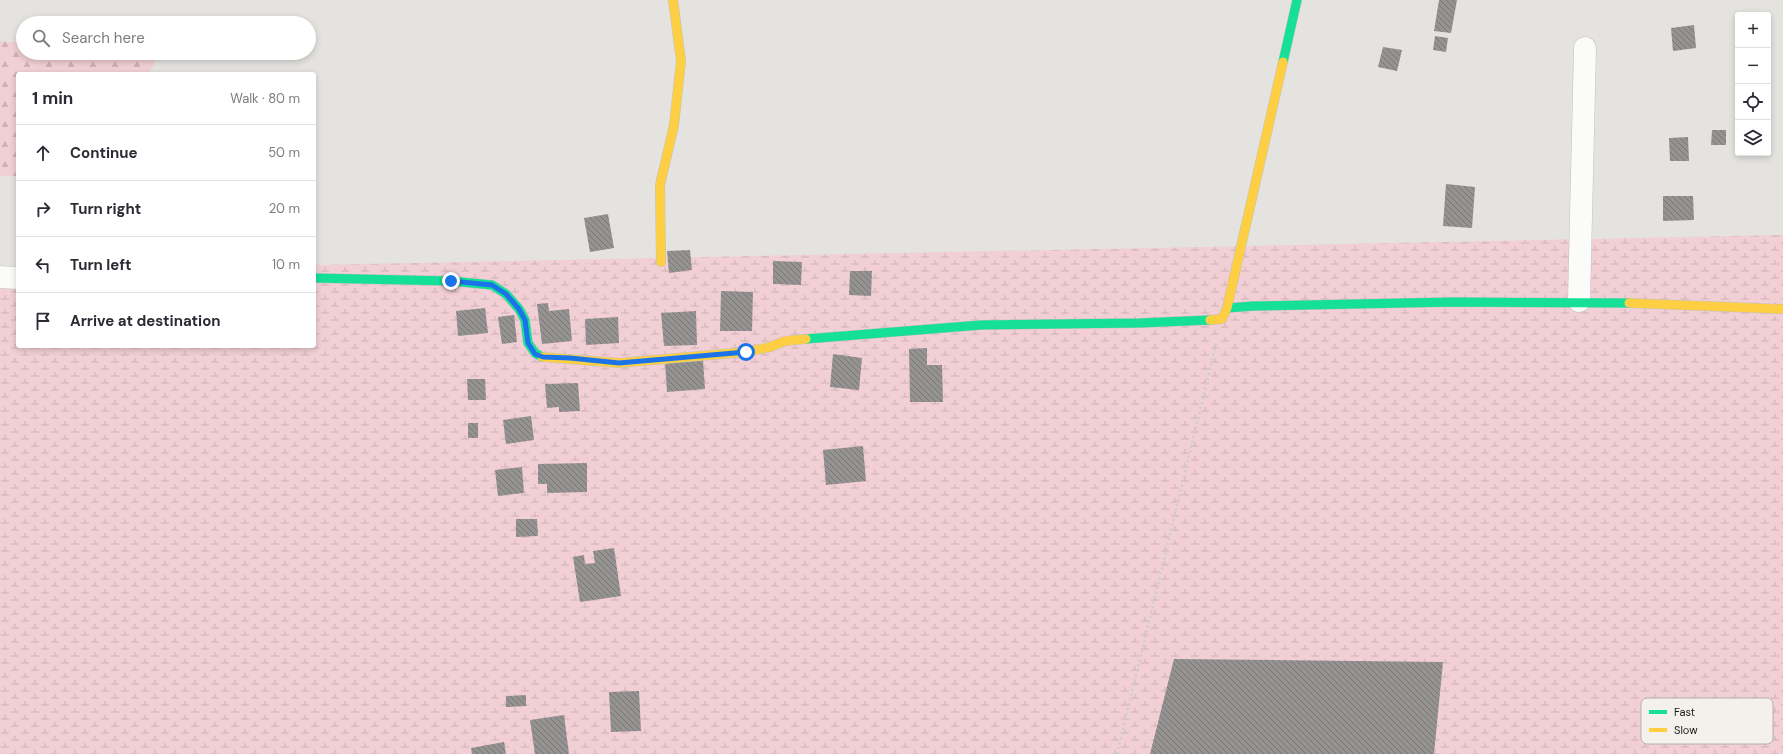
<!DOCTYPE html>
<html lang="en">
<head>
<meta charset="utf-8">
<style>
	body { margin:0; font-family:"DM Sans",sans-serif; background:#f7f7f7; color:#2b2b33 }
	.controls { position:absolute; right:12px; top:12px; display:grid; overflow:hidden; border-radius:4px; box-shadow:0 2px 6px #0003 }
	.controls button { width:36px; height:36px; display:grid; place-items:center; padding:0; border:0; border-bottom:1px solid #e1e1e2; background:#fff; color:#2b2b33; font:20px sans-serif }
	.stop { position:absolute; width:12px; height:12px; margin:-9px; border:3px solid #1a73e8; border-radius:50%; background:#fff }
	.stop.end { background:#1a73e8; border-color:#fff; box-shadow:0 1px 4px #0008 }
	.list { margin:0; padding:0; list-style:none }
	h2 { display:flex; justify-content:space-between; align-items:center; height:52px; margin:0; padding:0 16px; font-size:17px }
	h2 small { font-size:13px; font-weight:400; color:#7c7c81 }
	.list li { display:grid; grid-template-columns:26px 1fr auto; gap:12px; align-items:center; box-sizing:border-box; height:56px; padding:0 16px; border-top:1px solid #e1e1e2 }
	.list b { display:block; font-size:15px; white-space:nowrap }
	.list em { font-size:13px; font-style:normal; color:#7c7c81 }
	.icon { flex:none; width:22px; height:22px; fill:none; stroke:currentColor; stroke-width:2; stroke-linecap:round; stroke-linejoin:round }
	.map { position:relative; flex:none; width:1783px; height:754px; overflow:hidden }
	.search { position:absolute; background:#fff; box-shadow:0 2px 6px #0003; left:16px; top:16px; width:300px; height:44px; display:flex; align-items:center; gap:10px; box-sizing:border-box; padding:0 14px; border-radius:22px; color:#7c7c81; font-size:15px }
	.panel { position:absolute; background:#fff; box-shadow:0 2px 6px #0003; left:16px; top:72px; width:300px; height:276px; border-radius:4px }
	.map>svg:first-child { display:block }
	.forest { fill:url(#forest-firs) }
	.wetland { fill:url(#wetland-marsh) }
	.building { fill:url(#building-back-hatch) }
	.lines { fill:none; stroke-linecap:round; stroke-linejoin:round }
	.street-casing { stroke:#c2c1bf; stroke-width:23 }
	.fast-casing { stroke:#c2c1bf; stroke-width:10 }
	.slow-casing { stroke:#c2c1bf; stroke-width:10 }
	.path { stroke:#cdcdcc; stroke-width:2.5; stroke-dasharray:2 3; stroke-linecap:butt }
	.street { stroke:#fbfbfa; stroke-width:22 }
	.fast { stroke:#16e098; stroke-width:9 }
	.slow { stroke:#ffcf43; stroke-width:9 }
	.route { stroke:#1a73e8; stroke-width:5 }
	.key { fill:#f4f0eb; stroke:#b2afab; stroke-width:1 }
	.key-label { font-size:11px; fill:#191716 }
</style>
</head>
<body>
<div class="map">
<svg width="1783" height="754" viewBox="0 0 1783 754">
	<defs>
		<pattern id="forest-firs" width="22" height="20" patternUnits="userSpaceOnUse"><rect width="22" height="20" fill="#f1cfd5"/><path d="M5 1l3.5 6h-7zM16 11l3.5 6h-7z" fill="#ceb1b6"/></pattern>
		<pattern id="wetland-marsh" width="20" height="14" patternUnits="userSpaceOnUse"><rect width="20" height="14" fill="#f1cfd5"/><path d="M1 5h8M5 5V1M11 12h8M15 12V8" fill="none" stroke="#ceb1b6"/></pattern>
		<pattern id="building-back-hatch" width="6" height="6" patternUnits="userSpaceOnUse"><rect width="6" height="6" fill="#959391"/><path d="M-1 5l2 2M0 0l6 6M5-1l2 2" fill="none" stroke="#797775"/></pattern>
	</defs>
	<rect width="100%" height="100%" fill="#e5e3e0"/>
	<path class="forest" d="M 0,41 L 23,43 L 23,53 L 140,53 L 158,55 L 149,74 L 18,74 L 18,176 L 0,176 Z"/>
	<path class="wetland" d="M 1783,235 L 1783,754 L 0,754 L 0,272 L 18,272 L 18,346 L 314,346 L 314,265 Z"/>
	<path class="building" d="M 1439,0 L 1457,0 L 1451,33 L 1434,31 Z
		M 1694,25 L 1696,48 L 1673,51 L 1671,28 Z
		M 1435,36 L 1448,38 L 1446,52 L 1433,50 Z
		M 1383,47 L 1402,50 L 1397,71 L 1378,67 Z
		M 1712,130 L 1726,130 L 1726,145 L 1711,145 Z
		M 1688,137 L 1689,161 L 1670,161 L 1669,138 Z
		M 1446,184 L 1475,187 L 1472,228 L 1443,226 Z
		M 1663,196 L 1693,196 L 1694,220 L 1663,221 Z
		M 608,214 L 614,248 L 590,252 L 584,218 Z
		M 690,250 L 692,270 L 669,273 L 667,251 Z
		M 773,261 L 802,262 L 801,285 L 773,284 Z
		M 850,271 L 872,271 L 871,296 L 849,295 Z
		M 721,291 L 753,292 L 752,331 L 720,331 Z
		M 548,303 L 549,311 L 569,309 L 572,341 L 542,344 L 537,304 Z
		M 485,308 L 488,333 L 458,336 L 456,311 Z
		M 696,311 L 697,345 L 664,346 L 661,313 Z
		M 514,315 L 517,342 L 502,344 L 498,317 Z
		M 618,317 L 619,343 L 586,345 L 585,319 Z
		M 927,348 L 927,365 L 942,365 L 943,402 L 910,402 L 909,349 Z
		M 833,354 L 862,358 L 859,390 L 830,387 Z
		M 703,360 L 705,389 L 667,392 L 665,362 Z
		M 467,379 L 485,379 L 486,400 L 468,400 Z
		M 578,383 L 580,411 L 559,412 L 559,407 L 547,408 L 545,384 Z
		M 531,416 L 534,440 L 506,444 L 503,420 Z
		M 468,423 L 478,423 L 478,438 L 468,438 Z
		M 863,446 L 866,481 L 826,485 L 823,450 Z
		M 587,463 L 587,492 L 547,493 L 547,484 L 538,484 L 538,464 Z
		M 522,467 L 524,493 L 498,496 L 495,470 Z
		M 516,519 L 537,519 L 538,536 L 516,537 Z
		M 614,548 L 621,596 L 580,602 L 573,557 L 584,555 L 585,564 L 595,563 L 593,551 Z
		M 1174,659 L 1443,662 L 1434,754 L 1150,754 Z
		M 639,691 L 641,731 L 611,732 L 609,692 Z
		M 526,695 L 526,706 L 506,707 L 506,696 Z
		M 564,715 L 569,754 L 535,754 L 530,720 Z
		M 504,742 L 506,754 L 472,754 L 471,748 Z"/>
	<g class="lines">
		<defs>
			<path id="street" d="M 0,277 L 18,278
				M 1579,301 L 1585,48"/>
			<path id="fast" d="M 1283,62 L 1297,0
				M 314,278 L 451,281 L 492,285 L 506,294 L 519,309 L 525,320 L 528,343 L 535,353 L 542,357
				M 1227,308 L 1254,306 L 1453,302 L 1629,303
				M 806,339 L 981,325 L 1140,323 L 1210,320"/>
			<path id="slow" d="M 661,262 L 660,185 L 674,125 L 681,61 L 673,0
				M 1629,303 L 1783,309
				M 1210,320 L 1222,319 L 1227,308 L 1283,62
				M 542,357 L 619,363 L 746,352 L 770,347 L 785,341 L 806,339"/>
		</defs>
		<use href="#street" class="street-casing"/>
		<use href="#fast" class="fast-casing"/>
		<use href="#slow" class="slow-casing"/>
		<path class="path" d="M 1117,754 L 1216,344"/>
		<use href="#street" class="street"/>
		<use href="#fast" class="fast"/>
		<use href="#slow" class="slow"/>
	</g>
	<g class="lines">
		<path class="route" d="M 451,281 L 492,285 L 506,294 L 519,309 L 525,320 L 528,343 L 535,354 L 543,357 L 570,358 L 619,363 L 746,352"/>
	</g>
	<rect x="1641" y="698" width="132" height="46" rx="6" class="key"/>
	<rect x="1649" y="710" width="18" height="4" fill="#16e098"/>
	<rect x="1649" y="728" width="18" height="4" fill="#ffcf43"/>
	<g class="key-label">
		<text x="1674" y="716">Fast</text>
		<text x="1674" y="734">Slow</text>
	</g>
</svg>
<div class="controls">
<button>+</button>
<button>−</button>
<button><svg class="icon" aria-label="locate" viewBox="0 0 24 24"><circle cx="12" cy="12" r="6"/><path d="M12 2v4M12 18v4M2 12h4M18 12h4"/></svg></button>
<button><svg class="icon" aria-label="layers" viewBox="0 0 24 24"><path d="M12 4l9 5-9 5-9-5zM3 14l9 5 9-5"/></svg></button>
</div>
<div class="stop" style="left:746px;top:352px"></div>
<div class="stop end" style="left:451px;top:281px"></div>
<div class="search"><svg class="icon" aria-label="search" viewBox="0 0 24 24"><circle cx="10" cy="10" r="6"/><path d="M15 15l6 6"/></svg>Search here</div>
<section class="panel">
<h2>1 min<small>Walk · 80 m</small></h2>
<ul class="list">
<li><svg class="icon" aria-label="ahead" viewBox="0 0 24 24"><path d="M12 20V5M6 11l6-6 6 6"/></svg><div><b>Continue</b></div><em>50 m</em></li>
<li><svg class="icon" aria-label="right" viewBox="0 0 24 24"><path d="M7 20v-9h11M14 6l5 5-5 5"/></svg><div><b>Turn right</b></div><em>20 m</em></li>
<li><svg class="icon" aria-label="left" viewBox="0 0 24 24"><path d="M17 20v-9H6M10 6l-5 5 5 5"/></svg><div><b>Turn left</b></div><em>10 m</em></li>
<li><svg class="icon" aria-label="arrive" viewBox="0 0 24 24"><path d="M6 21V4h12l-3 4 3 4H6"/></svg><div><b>Arrive at destination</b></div></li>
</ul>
</section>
</div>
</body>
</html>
